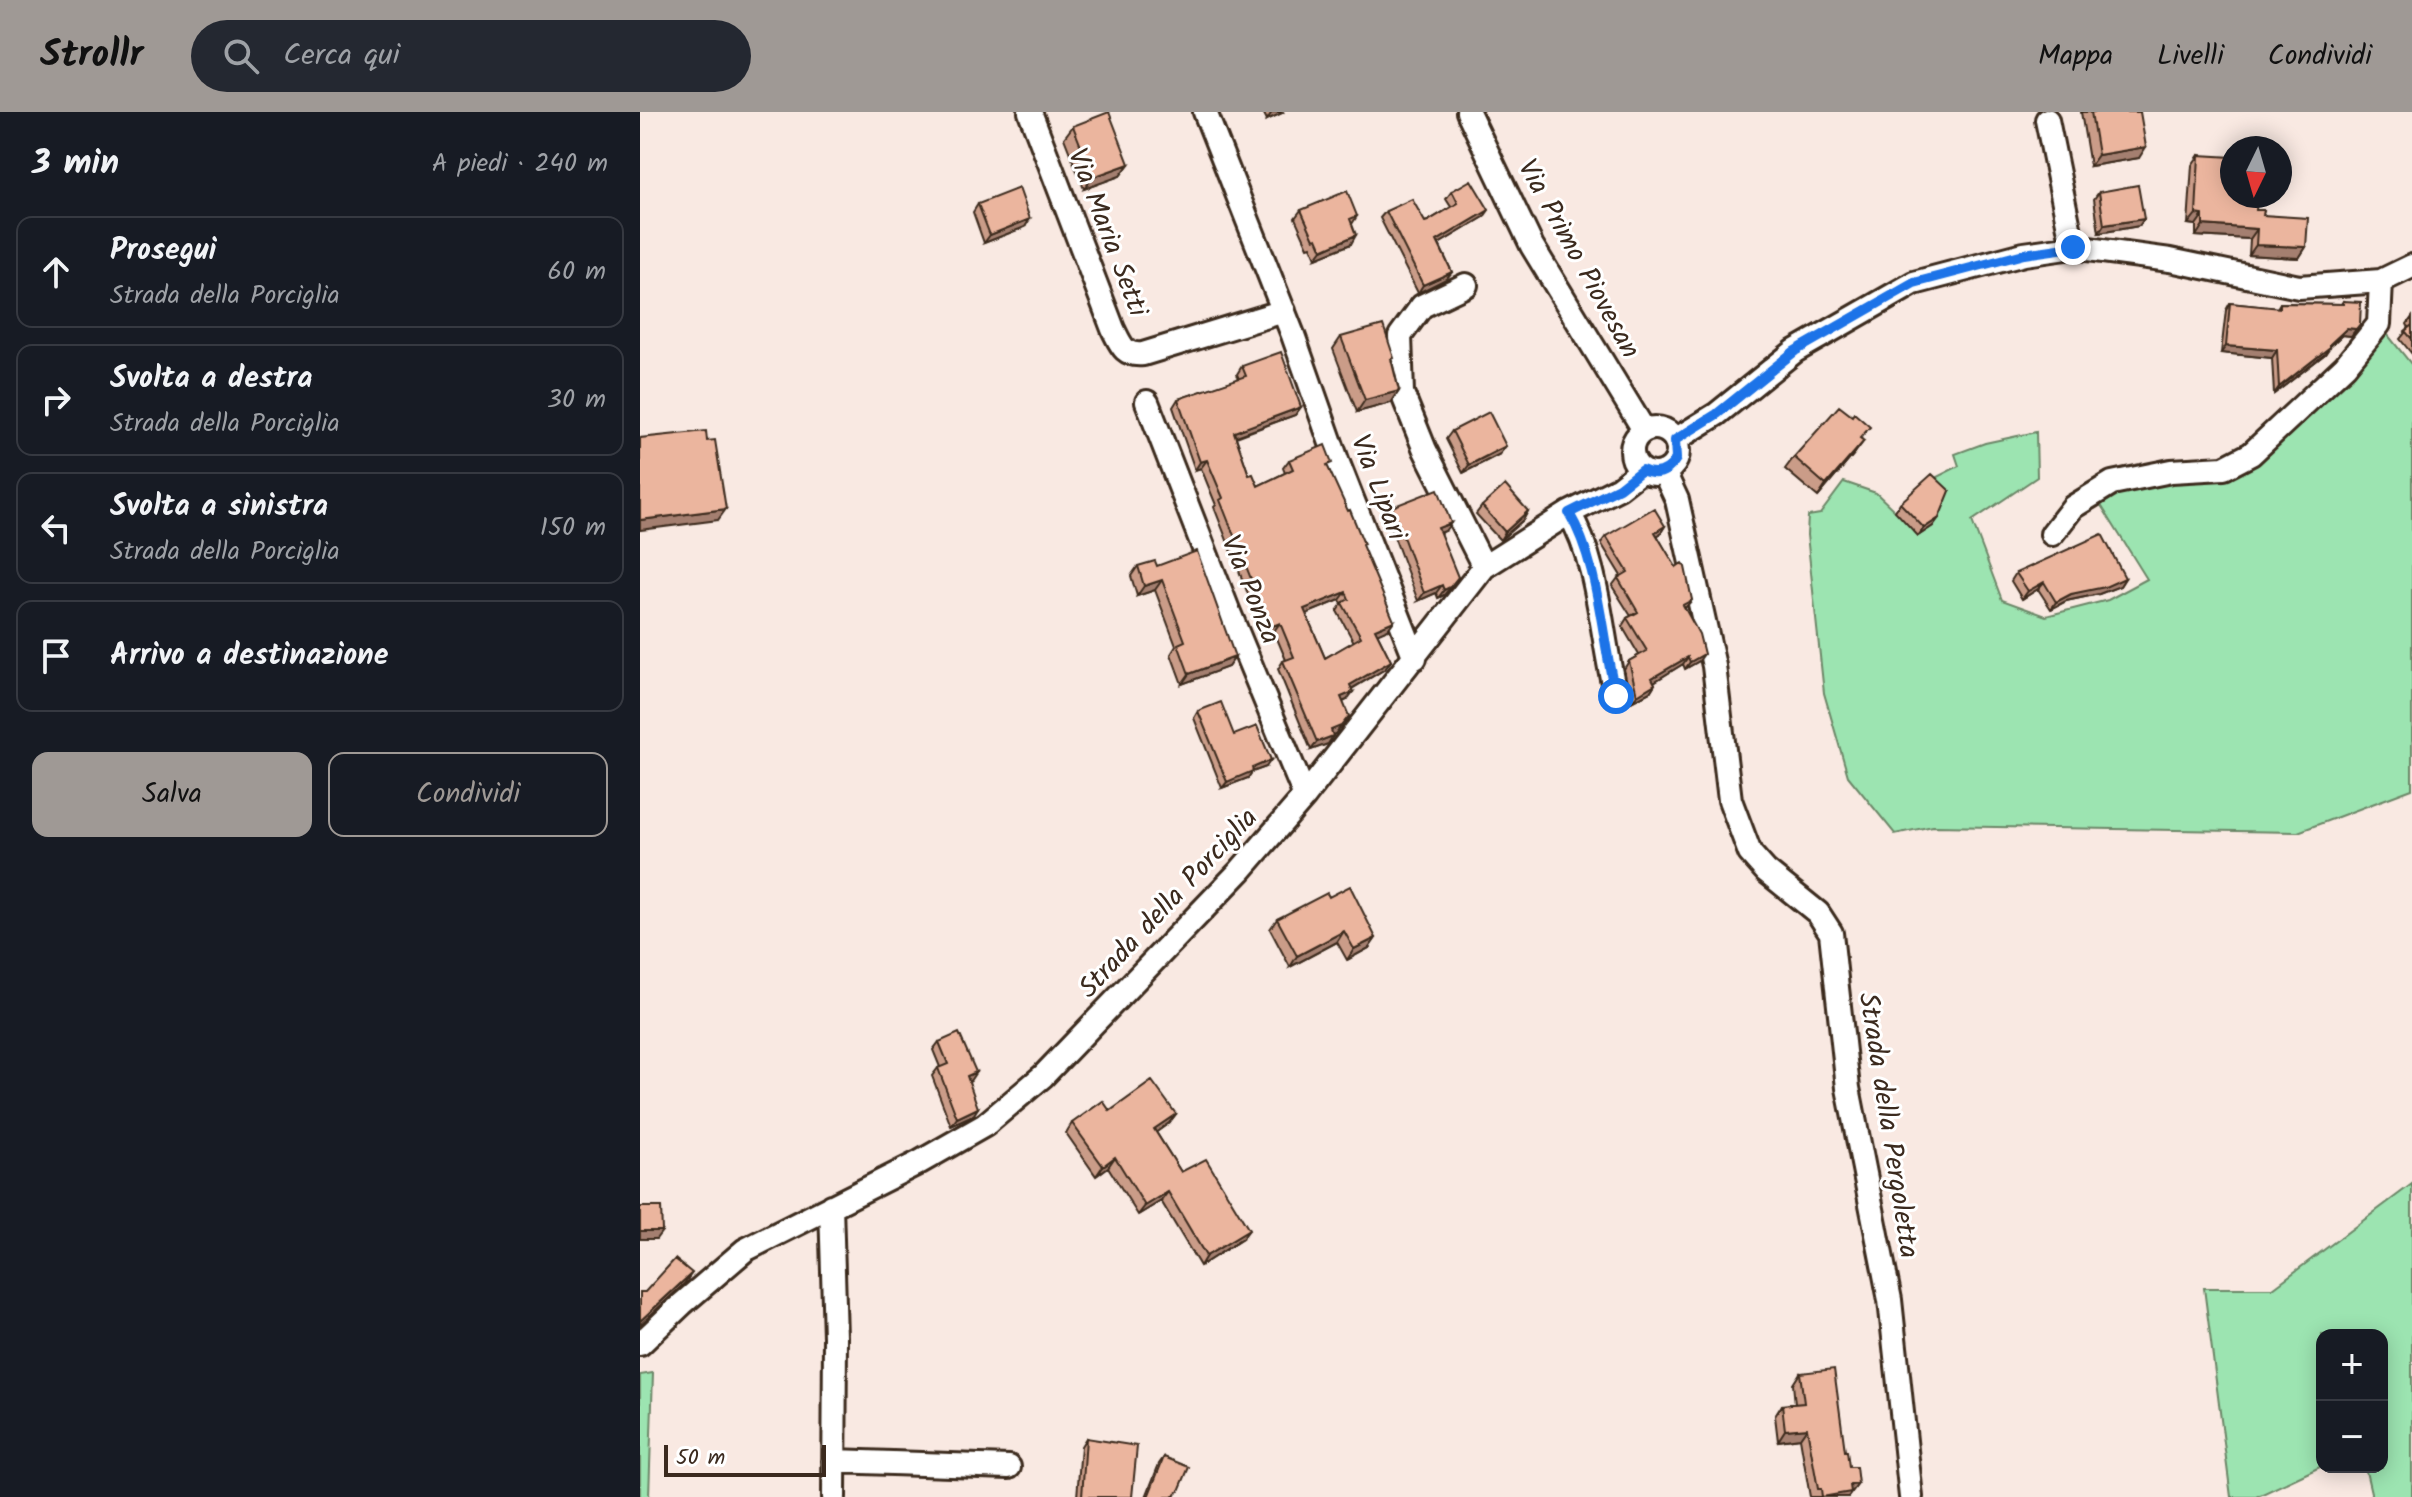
<!DOCTYPE html>
<html lang="it">
<head>
<meta charset="utf-8">
<style>
	body { margin:0; font-family:Kalam,sans-serif; background:#242831; color:#f1f3f6 }
	.controls { position:absolute; right:24px; bottom:24px; display:grid; overflow:hidden; border-radius:16px; box-shadow:0 4px 20px #0003 }
	.controls button { width:72px; height:72px; display:grid; place-items:center; padding:0; border:0; border-bottom:2px solid #363941; background:#171b24; color:#f1f3f6; font:40px sans-serif }
	.compass { position:absolute; left:1580px; top:24px; width:72px; height:72px; border-radius:50%; background:#171b24; box-shadow:0 4px 20px #0003; rotate:185deg }
	.scale { position:absolute; left:24px; bottom:20px; width:162px; box-sizing:border-box; padding-left:8px; border:4px solid #3b2a1e; border-top:0; font-size:22px; line-height:28px; white-space:nowrap; color:#3b2a1e; -webkit-text-stroke:6px #fff; paint-order:stroke }
	.stop { position:absolute; width:24px; height:24px; margin:-18px; border:6px solid #1a73e8; border-radius:50%; background:#fff }
	.stop.end { background:#1a73e8; border-color:#fff; box-shadow:0 2px 8px #0008 }
	.list { margin:0; padding:0; list-style:none }
	h2 { display:flex; justify-content:space-between; align-items:center; height:104px; margin:0; padding:0 32px; font-size:34px }
	h2 small { font-size:26px; font-weight:400; color:#9ea1a6 }
	.list li { display:grid; grid-template-columns:52px 1fr auto; gap:24px; align-items:center; box-sizing:border-box; height:112px; margin:0 16px 16px; padding:0 16px; border:2px solid #363941; border-radius:16px }
	.list b { display:block; font-size:30px; white-space:nowrap }
	.list p { margin:0; font-size:26px; white-space:nowrap; color:#9ea1a6 }
	.list em { font-size:26px; font-style:normal; color:#9ea1a6 }
	.actions { display:flex; gap:16px; padding:24px 32px }
	.actions a { flex:1; padding:18px 0; border:2px solid #9f9995; border-radius:16px; text-align:center; font-size:28px; color:#9f9995 }
	.actions .main { background:#9f9995; color:#111 }
	.icon { flex:none; width:44px; height:44px; fill:none; stroke:currentColor; stroke-width:2; stroke-linecap:round; stroke-linejoin:round }
	.map { position:relative; flex:none; width:1772px; height:1385px; overflow:hidden }
	header { display:flex; align-items:center; gap:48px; box-sizing:border-box; height:112px; padding:0 40px; background:#9f9995; color:#111 }
	header strong { font-size:38px }
	nav { display:flex; gap:44px; margin-inline-start:auto; font-size:28px }
	.search { width:560px; height:72px; background:#242831; display:flex; align-items:center; gap:20px; box-sizing:border-box; padding:0 28px; border-radius:44px; color:#9ea1a6; font-size:30px }
	main { display:flex }
	aside { flex:1; background:#171b24 }
	.map>svg:first-child { display:block }
	.green { fill:#9ce4b1; stroke:#6c8768; stroke-width:2 }
	.lines { fill:none; stroke-linecap:round; stroke-linejoin:round }
	.minor-casing { stroke:#3b2a1e; stroke-width:28 }
	.minor { stroke:#fff; stroke-width:22 }
	.wall { fill:#ca9c88; stroke:#3b2a1e; stroke-width:2; fill-rule:evenodd }
	.shaded-wall { fill:#a47f6f; stroke:#3b2a1e; stroke-width:2 }
	.building { fill:#ebb59e; stroke:#3b2a1e; stroke-width:2; fill-rule:evenodd }
	.route { stroke:#1a73e8; stroke-width:10 }
	.labels { text-anchor:middle; stroke-width:6; stroke-linejoin:round; paint-order:stroke }
	.street-label { font-size:28px; fill:#3b2a1e; stroke:#fff }
</style>
</head>
<body>
<header>
<strong>Strollr</strong>
<div class="search"><svg class="icon" aria-label="search" viewBox="0 0 24 24"><circle cx="10" cy="10" r="6"/><path d="M15 15l6 6"/></svg>Cerca qui</div>
<nav><a>Mappa</a><a>Livelli</a><a>Condividi</a></nav>
</header>
<main>
<aside>
<h2>3 min<small>A piedi · 240 m</small></h2>
<ul class="list">
<li><svg class="icon" aria-label="ahead" viewBox="0 0 24 24"><path d="M12 20V5M6 11l6-6 6 6"/></svg><div><b>Prosegui</b><p>Strada della Porciglia</p></div><em>60 m</em></li>
<li><svg class="icon" aria-label="right" viewBox="0 0 24 24"><path d="M7 20v-9h11M14 6l5 5-5 5"/></svg><div><b>Svolta a destra</b><p>Strada della Porciglia</p></div><em>30 m</em></li>
<li><svg class="icon" aria-label="left" viewBox="0 0 24 24"><path d="M17 20v-9H6M10 6l-5 5 5 5"/></svg><div><b>Svolta a sinistra</b><p>Strada della Porciglia</p></div><em>150 m</em></li>
<li><svg class="icon" aria-label="arrive" viewBox="0 0 24 24"><path d="M6 21V4h12l-3 4 3 4H6"/></svg><div><b>Arrivo a destinazione</b></div></li>
</ul>
<div class="actions"><a class="main">Salva</a><a>Condividi</a></div>
</aside>
<div class="map">
<svg width="1772" height="1385" viewBox="0 0 1772 1385">
	<rect width="100%" height="100%" fill="#f9e9e2"/>
	<filter id="ink" filterUnits="userSpaceOnUse"><feTurbulence type="fractalNoise" baseFrequency=".0125" numOctaves="2"/><feDisplacementMap in="SourceGraphic" scale="16" xChannelSelector="R" yChannelSelector="G"/><feConvolveMatrix kernelMatrix="1 2 1 2 8 2 1 2 1" color-interpolation-filters="sRGB"/></filter>
	<g filter="url(#ink)">
		<path class="green" d="M 1739,212 L 1772,253 L 1772,677 L 1658,720 L 1293,714 L 1255,722 L 1208,664 L 1184,581 L 1167,423 L 1168,404 L 1180,402 L 1204,370 L 1236,381 L 1255,399 L 1287,370 L 1319,354 L 1315,342 L 1345,331 L 1396,320 L 1397,365 L 1332,409 L 1362,488 L 1406,504 L 1468,488 L 1507,467 L 1454,382 L 1584,356 Z
			M 1772,1072 L 1772,1385 L 1732,1385 L 1725,1355 L 1742,1355 L 1742,1223 L 1682,1223 L 1682,1354 L 1616,1385 L 1591,1385 L 1564,1176 L 1633,1176 Z
			M 13,1261 L 9,1385 L 0,1385 L 0,1263 Z"/>
		<g class="lines">
			<defs>
				<path id="minor" d="M 390,0 L 473,217 C 481,233 484,244 503,242 L 644,199
					M 565,0 L 653,223 L 698,351 L 775,546
					M 828,0 L 892,134 L 1004,318
					M 1407,8 L 1433,135
					M 826,173 L 782,194 L 760,224 L 762,281 L 785,338 L 844,455
					M 507,290 L 588,498 L 665,684
					M992 339a23 23 0 1 1 46 0a23 23 0 1 1-46 0Z
					M 1035,328 L 1077,302 L 1155,239 L 1274,171 L 1384,142 L 1433,135 L 1530,148 L 1659,175 L 1741,169 L 1772,154
					M 1024,360 L 1037,388 L 1074,554 L 1090,688 L 1110,741 L 1126,759 L 1178,801 L 1191,821 L 1208,976 L 1250,1188 L 1271,1385
					M 929,401 C 960,453 961,526 976,584
					M 1412,422 L 1433,395 L 1472,371 L 1531,359 L 1584,356 L 1611,342 L 1705,254 L 1739,212 L 1741,169
					M 191,1094 L 195,1225 L 194,1385
					M 0,1232 L 42,1192 L 105,1138 L 280,1050 L 345,1013 L 403,964 L 600,759 L 665,684 L 844,455 L 929,401 L 979,376 L 1002,358
					M 194,1349 L 369,1355"/>
			</defs>
			<use href="#minor" class="minor-casing"/>
			<use href="#minor" class="minor"/>
		</g>
		<path class="wall" d="M 623,0 L 644,0 L 627,8 Z
			M 1441,0 L 1500,0 L 1499,46 L 1450,54 Z
			M 433,14 L 489,52 L 480,64 L 444,77 L 424,26 Z
			M 1559,43 L 1616,98 L 1666,135 L 1659,146 L 1609,143 L 1610,127 L 1556,124 L 1556,113 L 1548,112 L 1552,53 Z
			M 812,79 L 844,105 L 799,132 L 812,160 L 806,167 L 778,181 L 740,106 L 746,99 L 785,110 L 788,109 L 811,95 L 806,87 Z
			M 1459,80 L 1499,114 L 1459,121 L 1454,87 Z
			M 338,92 L 385,115 L 344,131 L 333,100 Z
			M 661,98 L 717,104 L 712,112 L 711,132 L 676,146 L 671,134 L 668,135 L 655,106 Z
			M 1703,189 L 1720,212 L 1711,224 L 1702,223 L 1690,234 L 1685,242 L 1634,282 L 1632,246 L 1581,241 L 1586,198 L 1590,191 L 1637,196 L 1640,191 L 1701,192 Z
			M 1772,205 L 1772,242 L 1760,227 L 1769,216 L 1767,212 Z
			M 701,225 L 752,249 L 759,279 L 751,291 L 717,300 L 693,237 Z
			M 602,254 L 661,295 L 655,303 L 596,325 L 609,363 L 618,374 L 645,361 L 643,356 L 649,348 L 688,356 L 722,435 L 748,517 L 737,521 L 751,549 L 745,557 L 712,577 L 707,588 L 703,590 L 695,622 L 693,623 L 688,632 L 671,638 L 638,557 L 643,549 L 646,548 L 634,519 L 624,523 L 574,395 L 576,393 L 561,356 L 555,358 L 533,295 L 538,287 L 599,267 L 597,262 ZM 700,488 L 702,492 L 697,499 L 714,530 L 685,546 L 666,502 Z
			M 812,319 L 860,342 L 823,361 L 806,327 Z
			M 1221,327 L 1215,341 L 1178,385 L 1145,357 L 1154,345 Z
			M 1260,391 L 1293,414 L 1278,424 L 1255,399 Z
			M 842,394 L 888,399 L 883,408 L 860,428 L 836,402 Z
			M 752,395 L 805,419 L 800,421 L 804,483 L 798,486 L 796,481 L 778,489 L 746,403 Z
			M 1025,414 L 1020,422 L 1017,423 L 1052,488 L 1045,496 L 1059,549 L 1045,557 L 1043,552 L 1014,570 L 1015,572 L 1010,580 L 991,590 L 984,557 L 989,549 L 999,543 L 982,514 L 987,506 L 991,504 L 972,474 L 978,466 L 981,464 L 961,431 L 966,424 Z
			M 498,454 L 517,454 L 595,545 L 588,555 L 542,572 L 531,542 L 536,534 L 515,478 L 497,484 L 491,464 Z
			M 1376,461 L 1485,466 L 1480,474 L 1459,482 L 1426,489 L 1411,497 L 1398,477 L 1382,487 L 1371,469 Z
			M 558,599 L 594,623 L 626,655 L 612,660 L 608,666 L 582,676 L 554,606 Z
			M 689,785 L 736,826 L 729,836 L 707,848 L 697,830 L 650,855 L 630,817 L 637,807 Z
			M 299,930 L 330,969 L 329,969 L 333,1004 L 311,1014 L 292,964 L 298,956 L 300,955 L 293,938 Z
			M 470,999 L 536,1002 L 529,1011 L 516,1020 L 541,1060 L 602,1127 L 560,1154 L 521,1089 L 498,1103 L 468,1055 L 456,1064 L 426,1021 L 432,1011 Z
			M 1160,1261 L 1205,1339 L 1209,1355 L 1218,1372 L 1208,1385 L 1170,1385 L 1160,1326 L 1138,1329 L 1135,1304 L 1142,1293 L 1155,1292 L 1153,1272 Z
			M 446,1326 L 492,1385 L 437,1385 L 441,1334 Z
			M 524,1345 L 535,1385 L 506,1385 L 519,1352 Z"/>
		<path class="shaded-wall" d="M 632,0 L 644,0 L 627,8 Z
			M 1506,35 L 1499,46 L 1450,54 L 1458,43 Z
			M 489,52 L 480,64 L 444,77 L 453,65 Z
			M 849,98 L 844,105 L 792,136 L 797,129 Z
			M 1556,102 L 1563,103 L 1556,113 L 1548,112 Z
			M 390,107 L 385,115 L 344,131 L 350,123 Z
			M 1504,107 L 1499,114 L 1459,121 L 1464,113 Z
			M 1563,113 L 1617,117 L 1610,127 L 1556,124 Z
			M 716,123 L 711,132 L 676,146 L 682,138 Z
			M 1616,133 L 1666,135 L 1659,146 L 1609,143 Z
			M 812,160 L 806,167 L 778,181 L 783,173 Z
			M 1707,216 L 1716,217 L 1711,224 L 1702,223 L 1685,239 L 1690,232 Z
			M 1586,234 L 1637,238 L 1632,246 L 1581,241 Z
			M 1690,235 L 1685,242 L 1634,282 L 1639,275 Z
			M 759,279 L 751,291 L 717,300 L 725,288 Z
			M 661,295 L 655,303 L 588,327 L 594,320 Z
			M 1224,329 L 1215,341 L 1178,385 L 1186,373 Z
			M 866,334 L 860,342 L 823,361 L 829,353 Z
			M 567,348 L 561,356 L 555,358 L 560,350 Z
			M 86,397 L 78,408 L 0,418 L 0,408 Z
			M 888,399 L 883,408 L 860,428 L 865,420 Z
			M 1299,406 L 1293,414 L 1278,424 L 1284,416 Z
			M 811,411 L 805,419 L 792,424 L 798,416 Z
			M 1025,414 L 1020,422 L 1010,428 L 1015,420 Z
			M 1485,466 L 1480,474 L 1459,482 L 1426,489 L 1411,497 L 1416,490 L 1431,482 Z
			M 522,468 L 515,478 L 497,484 L 504,474 Z
			M 1404,470 L 1398,477 L 1382,487 L 1388,479 Z
			M 802,473 L 796,481 L 778,489 L 784,481 Z
			M 812,473 L 804,483 L 798,486 L 804,478 Z
			M 706,480 L 700,488 L 659,505 L 664,497 Z
			M 754,509 L 748,517 L 730,525 L 735,517 Z
			M 640,511 L 634,519 L 624,523 L 630,515 Z
			M 1064,542 L 1059,549 L 1045,557 L 1050,550 Z
			M 595,545 L 588,555 L 542,572 L 549,562 Z
			M 1048,545 L 1043,552 L 1007,574 L 1012,566 Z
			M 751,549 L 745,557 L 704,581 L 710,573 Z
			M 1015,572 L 1010,580 L 991,590 L 997,583 Z
			M 713,580 L 707,588 L 695,593 L 701,585 Z
			M 709,604 L 695,622 L 686,626 L 691,618 Z
			M 693,624 L 688,632 L 671,638 L 677,630 Z
			M 631,648 L 626,655 L 612,660 L 608,666 L 582,676 L 587,670 L 612,656 Z
			M 704,819 L 697,830 L 650,855 L 657,844 Z
			M 736,826 L 729,836 L 707,848 L 714,837 Z
			M 336,960 L 330,969 L 321,972 L 327,964 Z
			M 338,996 L 333,1004 L 311,1014 L 317,1006 Z
			M 536,1002 L 529,1011 L 507,1027 L 514,1017 Z
			M 475,1045 L 468,1055 L 456,1064 L 463,1054 Z
			M 528,1080 L 521,1089 L 498,1103 L 505,1094 Z
			M 609,1118 L 602,1127 L 560,1154 L 566,1144 Z
			M 0,1119 L 22,1119 L 16,1127 L 0,1127 Z
			M 52,1161 L 44,1172 L 0,1213 L 0,1209 Z
			M 1167,1316 L 1160,1326 L 1138,1329 L 1145,1318 Z
			M 1218,1372 L 1208,1385 L 1182,1385 L 1210,1373 Z"/>
		<path class="building" d="M 469,0 L 489,52 L 453,65 L 433,14 Z
			M 1451,0 L 1500,0 L 1506,35 L 1458,43 Z
			M 1559,43 L 1592,45 L 1592,84 L 1617,84 L 1616,98 L 1624,98 L 1623,103 L 1668,106 L 1666,135 L 1616,133 L 1617,117 L 1563,113 L 1563,103 L 1556,102 Z
			M 831,68 L 849,98 L 797,129 L 812,160 L 783,173 L 746,99 L 772,87 L 785,110 L 788,109 L 818,91 L 812,79 Z
			M 1498,73 L 1504,107 L 1464,113 L 1459,80 Z
			M 379,76 L 390,107 L 350,123 L 338,92 Z
			M 707,79 L 717,104 L 710,107 L 716,123 L 682,138 L 677,126 L 674,127 L 661,98 Z
			M 1703,189 L 1721,190 L 1720,212 L 1716,217 L 1707,216 L 1690,232 L 1690,235 L 1639,275 L 1637,238 L 1586,234 L 1590,191 L 1640,196 L 1640,191 L 1703,192 Z
			M 743,213 L 754,246 L 751,247 L 759,279 L 725,288 L 701,225 Z
			M 1772,213 L 1772,227 L 1765,219 Z
			M 641,240 L 661,295 L 594,320 L 609,363 L 613,362 L 618,374 L 653,357 L 649,348 L 685,333 L 692,351 L 687,353 L 708,399 L 710,398 L 724,432 L 722,433 L 754,509 L 735,517 L 751,549 L 710,573 L 713,580 L 701,585 L 709,604 L 701,614 L 691,618 L 693,624 L 677,630 L 643,549 L 654,545 L 640,511 L 630,515 L 580,388 L 583,386 L 567,348 L 560,350 L 538,287 L 606,264 L 602,254 ZM 706,480 L 709,487 L 702,491 L 721,525 L 685,546 L 664,497 Z
			M 1199,294 L 1212,304 L 1214,301 L 1230,315 L 1220,326 L 1224,329 L 1186,373 L 1154,345 Z
			M 849,300 L 866,334 L 829,353 L 812,319 Z
			M 66,319 L 67,329 L 75,328 L 86,397 L 0,408 L 0,326 Z
			M 1292,362 L 1310,379 L 1299,406 L 1284,416 L 1260,391 Z
			M 865,373 L 888,399 L 865,420 L 842,394 Z
			M 798,377 L 811,411 L 798,416 L 818,465 L 810,475 L 804,478 L 802,473 L 784,481 L 752,395 Z
			M 1014,396 L 1025,414 L 1015,420 L 1036,455 L 1042,451 L 1045,455 L 1052,488 L 1043,493 L 1059,522 L 1064,542 L 1050,550 L 1048,545 L 1012,566 L 1015,572 L 997,583 L 989,549 L 1007,539 L 987,506 L 998,500 L 978,466 L 988,460 L 966,424 Z
			M 1462,422 L 1485,466 L 1465,475 L 1431,482 L 1416,490 L 1404,470 L 1388,479 L 1376,461 Z
			M 557,439 L 595,545 L 549,562 L 538,532 L 545,529 L 522,468 L 504,474 L 498,454 L 515,449 L 517,454 Z
			M 581,590 L 594,623 L 617,614 L 631,648 L 612,656 L 613,659 L 587,670 L 558,599 Z
			M 710,774 L 736,826 L 714,837 L 704,819 L 657,844 L 637,807 L 687,781 L 689,785 Z
			M 319,921 L 336,960 L 327,964 L 338,996 L 317,1006 L 298,956 L 308,952 L 299,930 Z
			M 512,969 L 536,1002 L 514,1017 L 541,1060 L 566,1047 L 609,1118 L 566,1144 L 528,1080 L 505,1094 L 475,1045 L 463,1054 L 432,1011 L 463,989 L 470,999 Z
			M 0,1095 L 21,1095 L 22,1119 L 0,1119 Z
			M 35,1147 L 52,1161 L 0,1209 L 0,1180 L 5,1180 Z
			M 1194,1257 L 1205,1339 L 1207,1339 L 1209,1355 L 1216,1355 L 1218,1372 L 1210,1373 L 1211,1380 L 1182,1385 L 1181,1377 L 1178,1377 L 1167,1316 L 1145,1318 L 1142,1293 L 1164,1291 L 1160,1261 Z
			M 446,1326 L 497,1334 L 492,1385 L 442,1385 Z
			M 524,1345 L 549,1355 L 539,1379 L 532,1385 L 508,1385 Z"/>
	</g>
	<g class="lines" filter="url(#ink)">
		<path class="route" d="M 976,584 C 961,526 960,453 929,401 L 979,376 L 1002,358 C 1017,365 1028,360 1036,347 L 1035,328 L 1077,302 L 1155,239 L 1274,171 L 1384,142 L 1433,135"/>
	</g>
	<g class="labels">
		<g class="street-label">
			<text transform="translate(469 120) rotate(69)" y="10">Via Maria Setti</text>
			<text transform="translate(940 146) rotate(61)" y="10">Via Primo Piovesan</text>
			<text transform="translate(740 375) rotate(69)" y="10">Via Lipari</text>
			<text transform="translate(612 477) rotate(68)" y="10">Via Ponza</text>
			<text transform="translate(527 790) rotate(-47)" y="10">Strada della Porciglia</text>
			<text transform="translate(1250 1013) rotate(81)" y="10">Strada della Pergoletta</text>
		</g>
	</g>
</svg>
<div class="controls">
<button>+</button>
<button>−</button>
</div>
<svg class="compass" viewBox="-18 -18 36 36"><path d="M0-13l5 13h-10z" fill="#e53935"/><path d="M0 13l5-13h-10z" fill="#9ea1a6"/></svg>
<div class="scale">50 m</div>
<div class="stop" style="left:976px;top:584px"></div>
<div class="stop end" style="left:1433px;top:135px"></div>
</div>
</main>
</body>
</html>
